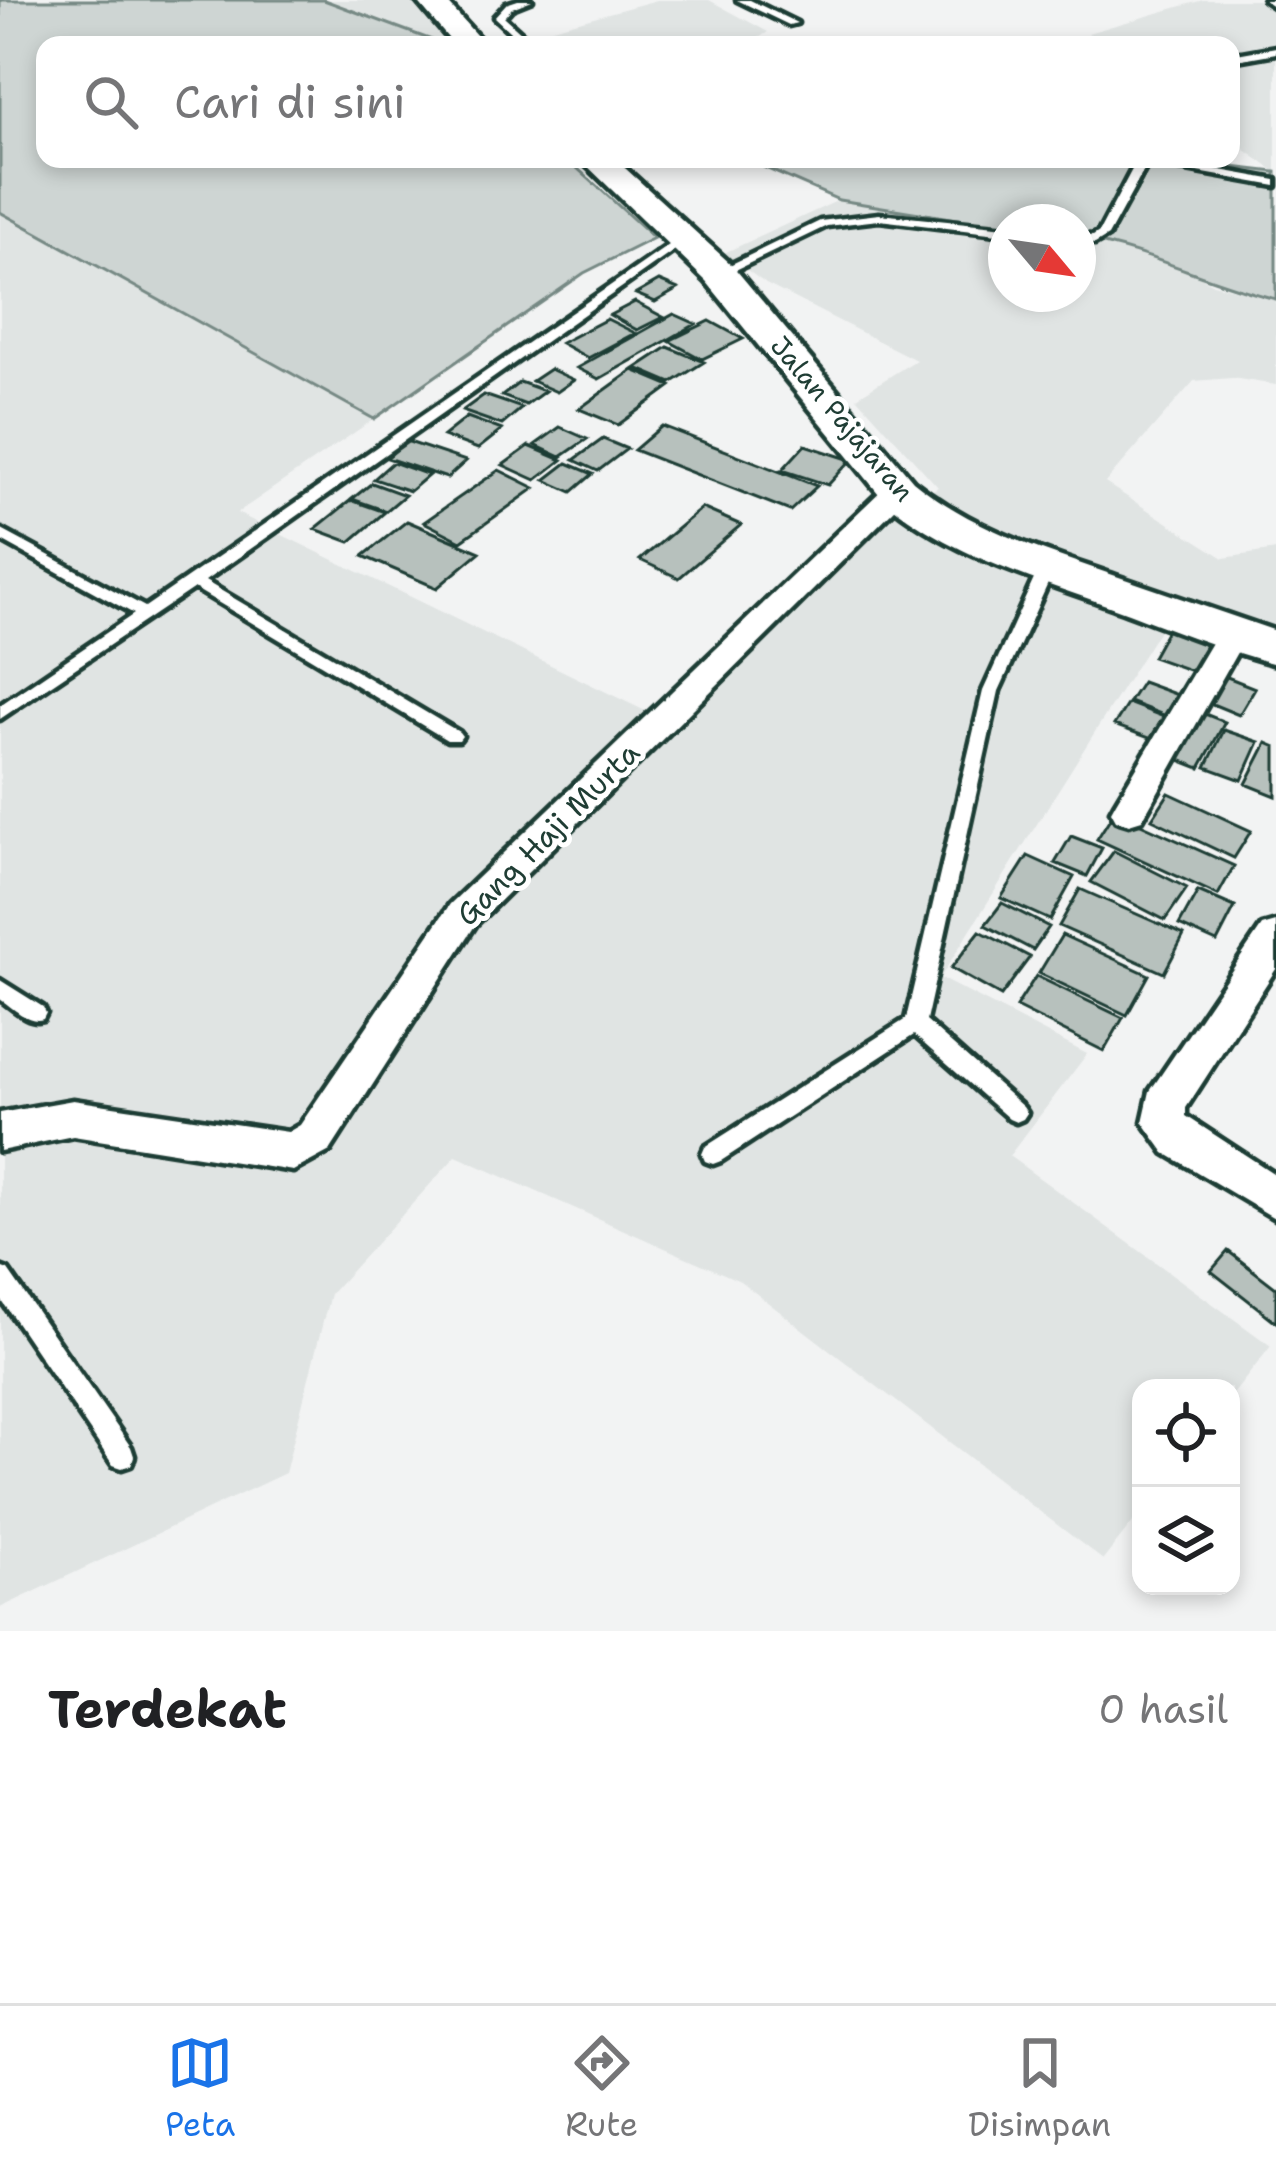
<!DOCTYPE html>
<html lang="id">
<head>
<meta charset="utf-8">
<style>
	body { margin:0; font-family:"Shantell Sans",sans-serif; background:#f2f2f2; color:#202124 }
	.controls { position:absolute; right:36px; bottom:36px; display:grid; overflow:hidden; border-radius:24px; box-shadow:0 6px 18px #0003 }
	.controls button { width:108px; height:108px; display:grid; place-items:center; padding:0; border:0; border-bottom:3px solid #e0e0e0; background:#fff; color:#202124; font:60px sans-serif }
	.compass { position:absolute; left:988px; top:204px; width:108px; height:108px; border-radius:50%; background:#fff; box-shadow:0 6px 18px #0003; rotate:119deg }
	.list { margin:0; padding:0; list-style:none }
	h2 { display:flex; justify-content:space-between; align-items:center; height:156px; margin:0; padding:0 48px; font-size:51px }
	h2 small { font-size:39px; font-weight:400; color:#757577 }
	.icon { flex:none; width:66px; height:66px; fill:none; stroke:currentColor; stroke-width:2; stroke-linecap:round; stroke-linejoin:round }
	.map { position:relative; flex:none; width:1276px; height:1631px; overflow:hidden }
	.search { position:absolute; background:#fff; box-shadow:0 6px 18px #0003; left:36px; right:36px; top:36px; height:132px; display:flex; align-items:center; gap:30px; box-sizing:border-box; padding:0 42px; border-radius:24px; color:#757577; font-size:45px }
	.sheet { height:372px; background:#fff }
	nav { display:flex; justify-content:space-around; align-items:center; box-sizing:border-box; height:168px; border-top:3px solid #e0e0e0; background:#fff; font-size:33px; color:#757577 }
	nav a { display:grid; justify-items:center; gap:6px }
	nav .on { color:#1a73e8 }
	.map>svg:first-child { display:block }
	.built { fill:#e0e4e3 }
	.green { fill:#ced5d3; stroke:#768984; stroke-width:3 }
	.building { fill:#b7c1bd; stroke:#1f3d34; stroke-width:3 }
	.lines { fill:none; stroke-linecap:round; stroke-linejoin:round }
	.lane-casing { stroke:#1f3d34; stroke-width:9 }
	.street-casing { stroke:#1f3d34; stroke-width:9 }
	.secondary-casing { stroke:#1f3d34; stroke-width:9 }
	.lane { fill:#fff; fill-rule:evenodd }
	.street { fill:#fff; fill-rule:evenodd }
	.secondary { fill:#fff; fill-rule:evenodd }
	.labels { text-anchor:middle; stroke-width:10; stroke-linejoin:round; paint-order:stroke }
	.far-street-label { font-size:27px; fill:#1f3d34; stroke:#fff }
	.street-label { font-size:30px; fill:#1f3d34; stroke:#fff }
</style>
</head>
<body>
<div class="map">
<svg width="1276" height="1631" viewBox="0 0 1276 1631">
	<rect width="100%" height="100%" fill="#f2f3f3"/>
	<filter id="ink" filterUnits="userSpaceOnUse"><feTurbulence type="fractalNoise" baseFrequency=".00833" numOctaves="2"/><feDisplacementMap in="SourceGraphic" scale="24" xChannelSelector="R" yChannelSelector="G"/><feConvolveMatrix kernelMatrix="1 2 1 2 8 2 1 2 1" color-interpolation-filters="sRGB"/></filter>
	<g filter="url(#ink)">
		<path class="built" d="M 324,0 L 442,0 L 493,44 L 657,0 L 709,0 L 768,32 L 747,45 L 445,45 Z
			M 1203,0 L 1276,0 L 1276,172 L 1231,140 L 1231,45 L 1104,45 L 1088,33 Z
			M 839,200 L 1006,227 L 1006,294 L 1078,294 L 1078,239 L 1172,261 L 1213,284 L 1276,299 L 1276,385 L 1232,378 L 1194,381 L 1105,483 L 1224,558 L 1276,550 L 1276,658 L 1166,619 L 940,978 L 1087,1054 L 1009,1156 L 1271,1346 L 1231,1397 L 1231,1388 L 1141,1388 L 1141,1512 L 1103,1560 L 740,1281 L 456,1156 L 330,1294 L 285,1473 L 0,1608 L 0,212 L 374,419 L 237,513 L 666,721 L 796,573 L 938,487 L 857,397 L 916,360 L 766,284 L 724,253 Z"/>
		<path class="green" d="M 0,0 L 324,0 L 445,45 L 45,45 L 45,159 L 567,159 L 654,238 L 584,273 L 374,419 L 0,212 Z
			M 745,159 L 1163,159 L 1276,172 L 1276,299 C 1208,283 1148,250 1078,239 L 1078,222 L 1006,222 L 1006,227 L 839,200 Z"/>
		<path class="building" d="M 659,281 L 678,289 L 655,302 L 636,294 Z
			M 635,302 L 663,317 L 637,330 L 610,315 Z
			M 674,314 L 696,324 L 599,379 L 577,368 Z
			M 607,319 L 635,333 L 588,358 L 561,343 Z
			M 710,321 L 743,339 L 702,359 L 669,341 Z
			M 668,347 L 704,362 L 671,383 L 636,368 Z
			M 550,369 L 574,380 L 557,392 L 532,381 Z
			M 633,370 L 671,386 L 618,425 L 579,409 Z
			M 520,382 L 545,391 L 526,405 L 502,396 Z
			M 484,395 L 522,408 L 502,425 L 462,411 Z
			M 467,417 L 502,430 L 478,449 L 443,436 Z
			M 662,426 L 817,486 L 790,511 L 634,450 Z
			M 560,427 L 587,439 L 561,457 L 535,445 Z
			M 603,439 L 627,449 L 598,471 L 574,460 Z
			M 406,441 L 466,461 L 447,478 L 387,458 Z
			M 805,445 L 851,460 L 828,485 L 782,470 Z
			M 529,446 L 562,460 L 536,480 L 503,465 Z
			M 393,462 L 429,475 L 410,491 L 374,479 Z
			M 567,463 L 593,474 L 572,492 L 545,480 Z
			M 499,470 L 535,488 L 461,541 L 424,522 Z
			M 372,483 L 405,495 L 386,511 L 352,499 Z
			M 351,500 L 385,512 L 350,542 L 315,529 Z
			M 702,508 L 741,525 L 679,578 L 640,560 Z
			M 407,521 L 480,552 L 437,588 L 363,556 Z
			M 1168,628 L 1216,644 L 1200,674 L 1152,657 Z
			M 1217,673 L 1255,688 L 1239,715 L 1200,699 Z
			M 1142,682 L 1186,698 L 1174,719 L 1129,702 Z
			M 1128,703 L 1172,720 L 1160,742 L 1114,725 Z
			M 1190,708 L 1225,722 L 1200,768 L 1164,754 Z
			M 1224,730 L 1259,742 L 1242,780 L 1206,767 Z
			M 1267,743 L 1276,747 L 1276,796 L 1246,784 Z
			M 1169,793 L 1251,831 L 1234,858 L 1152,819 Z
			M 1114,812 L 1234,866 L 1218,895 L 1097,839 Z
			M 1071,836 L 1102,848 L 1087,876 L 1055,863 Z
			M 1114,851 L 1187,888 L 1165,920 L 1091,882 Z
			M 1028,856 L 1074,877 L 1050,920 L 1001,898 Z
			M 1080,889 L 1184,935 L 1164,973 L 1059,926 Z
			M 1198,891 L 1235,907 L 1217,942 L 1179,925 Z
			M 1002,903 L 1049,927 L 1033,950 L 985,925 Z
			M 980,931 L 1030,957 L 1001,996 L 951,968 Z
			M 1062,935 L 1149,975 L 1127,1015 L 1039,973 Z
			M 1036,976 L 1123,1018 L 1104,1051 L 1016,1007 Z
			M 1228,1251 L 1276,1288 L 1276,1322 L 1211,1271 Z"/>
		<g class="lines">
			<defs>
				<path id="lane" d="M 518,0 L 532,0 L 512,8 L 504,17 L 535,45 L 524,45 L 494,17 L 506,4 Z
					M 737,0 L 750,0 L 797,23 L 789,25 Z
					M 1264,0 L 1275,0 L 1276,8 Z
					M 1276,47 L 1276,53 L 1231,61 L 1231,55 Z
					M 1160,159 L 1276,180 L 1276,186 L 1148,163 L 1108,236 L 1095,244 L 1078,243 L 1078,235 L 1093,236 L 1099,232 L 1137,160 Z
					M 879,214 L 1006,227 L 1006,235 L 879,220 L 827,226 L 723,276 L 713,273 L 820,221 Z
					M 682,236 L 692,238 L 205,581 L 459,732 L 462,736 L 459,740 L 447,740 L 194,588 L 0,719 L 0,705 L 134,614 L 0,540 L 0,529 L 145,607 Z
					M 1047,563 L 1055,568 L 999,691 L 926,1021 L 1023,1107 L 1027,1113 L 1023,1119 L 1016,1122 L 1009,1119 L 914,1035 L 721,1161 L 713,1164 L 705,1161 L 702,1154 L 705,1147 L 906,1019 L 983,691 L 1039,568 Z
					M 0,980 L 43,1007 L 46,1013 L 43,1019 C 28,1024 12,1007 0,999 Z
					M 0,1267 L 8,1270 L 131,1447 L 134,1456 L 131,1465 L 122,1468 L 113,1465 L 0,1298 Z"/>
				<path id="street" d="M 898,481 L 912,490 L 908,496 L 476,924 L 330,1151 L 293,1171 L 73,1136 L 0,1151 L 0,1113 L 73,1100 L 288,1132 L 300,1125 L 450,904 L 888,484 Z
					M 1232,623 L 1243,626 L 1248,633 L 1142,820 L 1129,824 L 1116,820 L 1111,811 L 1116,802 L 1221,626 Z
					M 1276,922 L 1276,969 L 1186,1108 L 1186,1116 L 1276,1175 L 1276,1219 L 1165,1153 L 1143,1122 L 1150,1091 L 1262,926 Z"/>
				<path id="secondary" d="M 416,0 L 445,0 L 485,45 L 454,45 Z
					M 580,159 L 615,159 L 732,265 L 913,481 C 974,530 1044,551 1116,576 C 1169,594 1223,613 1276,631 L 1276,664 C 1219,649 1164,626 1109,606 C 1029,577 949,555 883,499 L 706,281 Z"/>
			</defs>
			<use href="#lane" class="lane-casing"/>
			<use href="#street" class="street-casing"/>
			<use href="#secondary" class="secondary-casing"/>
			<use href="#lane" class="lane"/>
			<use href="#street" class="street"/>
			<use href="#secondary" class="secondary"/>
		</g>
	</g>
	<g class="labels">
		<g class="far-street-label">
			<text transform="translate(842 419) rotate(50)" y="9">Jalan Pajajaran</text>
		</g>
		<g class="street-label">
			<text transform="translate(548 834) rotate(-45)" y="10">Gang Haji Murta</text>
		</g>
	</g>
</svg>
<div class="controls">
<button><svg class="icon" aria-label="locate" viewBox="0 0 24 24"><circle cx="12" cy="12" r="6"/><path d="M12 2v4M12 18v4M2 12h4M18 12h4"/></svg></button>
<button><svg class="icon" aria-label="layers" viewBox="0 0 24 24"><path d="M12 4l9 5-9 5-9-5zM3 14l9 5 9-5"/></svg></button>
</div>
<svg class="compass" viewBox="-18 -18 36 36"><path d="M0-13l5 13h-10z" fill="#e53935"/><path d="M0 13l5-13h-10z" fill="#757577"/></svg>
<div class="search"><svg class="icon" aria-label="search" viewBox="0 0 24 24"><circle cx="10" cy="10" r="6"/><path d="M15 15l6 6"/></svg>Cari di sini</div>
</div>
<section class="sheet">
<h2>Terdekat<small>0 hasil</small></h2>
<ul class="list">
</ul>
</section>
<nav>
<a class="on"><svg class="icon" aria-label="map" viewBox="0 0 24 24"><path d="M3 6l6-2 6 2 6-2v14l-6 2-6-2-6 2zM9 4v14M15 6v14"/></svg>Peta</a>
<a><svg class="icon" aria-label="directions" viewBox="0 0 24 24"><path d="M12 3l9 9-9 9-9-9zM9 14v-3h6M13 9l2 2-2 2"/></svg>Rute</a>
<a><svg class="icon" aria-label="saved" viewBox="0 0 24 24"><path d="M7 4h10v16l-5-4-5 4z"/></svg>Disimpan</a>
</nav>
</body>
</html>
